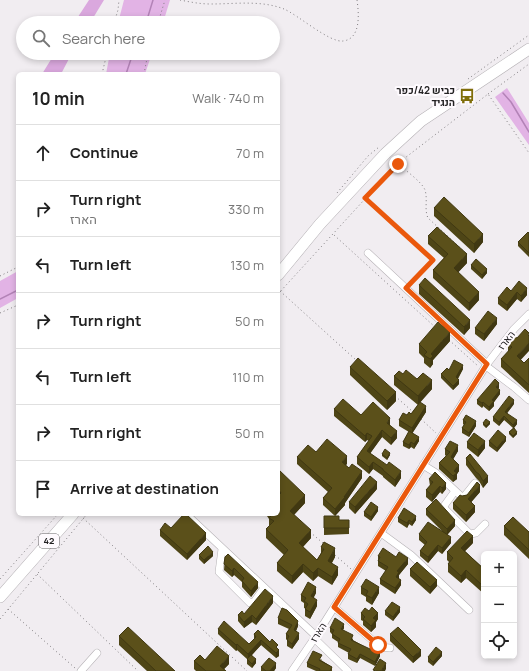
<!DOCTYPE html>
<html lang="en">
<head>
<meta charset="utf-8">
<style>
	body { margin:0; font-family:Manrope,Heebo,sans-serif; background:#f6f6f6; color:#222 }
	.controls { position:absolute; right:12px; bottom:12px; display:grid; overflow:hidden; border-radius:6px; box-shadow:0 2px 6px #0003 }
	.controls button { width:36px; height:36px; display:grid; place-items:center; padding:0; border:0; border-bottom:1px solid #e0e0e0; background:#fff; color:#222; font:20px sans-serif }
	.stop { position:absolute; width:12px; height:12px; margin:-9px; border:3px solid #ea580c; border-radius:50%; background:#fff }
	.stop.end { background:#ea580c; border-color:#fff; box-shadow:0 1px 4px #0008 }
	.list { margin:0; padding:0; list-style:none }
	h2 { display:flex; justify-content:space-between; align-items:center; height:52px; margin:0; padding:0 16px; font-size:17px }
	h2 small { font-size:13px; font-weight:400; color:#767676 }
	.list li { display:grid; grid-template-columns:26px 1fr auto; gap:12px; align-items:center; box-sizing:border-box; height:56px; padding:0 16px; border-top:1px solid #e0e0e0 }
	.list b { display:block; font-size:15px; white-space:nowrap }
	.list p { margin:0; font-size:13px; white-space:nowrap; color:#767676 }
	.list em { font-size:13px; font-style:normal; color:#767676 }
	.icon { flex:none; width:22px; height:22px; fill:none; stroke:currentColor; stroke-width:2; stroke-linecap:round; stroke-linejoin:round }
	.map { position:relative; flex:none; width:529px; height:671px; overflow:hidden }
	.search { position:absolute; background:#fff; box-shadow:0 2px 6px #0003; left:16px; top:16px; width:264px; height:44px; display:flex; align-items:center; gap:10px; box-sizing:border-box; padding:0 14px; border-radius:22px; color:#767676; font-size:15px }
	.panel { position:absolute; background:#fff; box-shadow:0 2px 6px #0003; left:16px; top:72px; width:264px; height:444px; border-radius:6px }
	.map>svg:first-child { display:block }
	.green { fill:#e2b3e5 }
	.forest { fill:#daa8de }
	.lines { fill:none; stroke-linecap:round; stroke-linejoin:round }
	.stream { stroke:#b383b7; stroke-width:1.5 }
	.minor-casing { stroke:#b5b1b5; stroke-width:8 }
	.highway-casing { stroke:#b5b1b5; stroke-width:12 }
	.path { stroke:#807d80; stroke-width:1; stroke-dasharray:1 3; stroke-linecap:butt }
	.minor { stroke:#fff; stroke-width:7 }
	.highway { stroke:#fff; stroke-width:11 }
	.wall { fill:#4e4516 }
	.shaded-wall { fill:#403812 }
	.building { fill:#5b501a; stroke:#403812 }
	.route { stroke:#ea580c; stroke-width:5 }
	.labels { text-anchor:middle; stroke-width:4; stroke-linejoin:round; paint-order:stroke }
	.shield { fill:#fefafe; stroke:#646264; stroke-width:1 }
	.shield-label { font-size:9px; font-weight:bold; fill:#222122 }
	.poi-label { font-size:10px; font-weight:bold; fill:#222122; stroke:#fefafe; text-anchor:end }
	.street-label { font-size:10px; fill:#222122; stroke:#fefafe }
</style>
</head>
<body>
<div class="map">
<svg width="529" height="671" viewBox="0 0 529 671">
	<rect width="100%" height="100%" fill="#f1edf1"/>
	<path class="green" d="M 124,0 L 170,0 L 163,23 L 118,23 Z
		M 110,53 L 152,53 L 145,74 L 106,74 Z
		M 507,88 L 529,123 L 529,145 L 495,97 Z
		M 18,271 L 18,298 L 0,308 L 0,281 Z"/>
	<path class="forest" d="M 89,0 L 104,0 L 90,23 L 74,23 Z
		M 55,53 L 72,53 L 61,74 L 42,74 Z"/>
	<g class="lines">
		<path class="stream" d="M 146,23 L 153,0
			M 126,74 L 133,53
			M 503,93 L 511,102 L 529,132
			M 0,299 L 18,290"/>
		<defs>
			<path id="minor" d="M 368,253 L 487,364
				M 486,366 L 514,387 L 529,400
				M 423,465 L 436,473 L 463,498 L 475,483
				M 455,491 L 444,506 L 445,509 L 470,534 L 476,533 L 485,524
				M 186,514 L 316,636
				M 381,533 L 411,555 L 469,610
				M 222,549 L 219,572 L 250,603 L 254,602 L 264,588
				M 334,607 L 378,645 L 380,647 L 390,648
				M 314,638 L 348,671
				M 81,671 L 97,653
				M 292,671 L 316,636 L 487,364 L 514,329 L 529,314"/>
			<path id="highway" d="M 278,275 L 320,224 L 385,154 L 421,121 L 529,49
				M 0,597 L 73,514"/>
		</defs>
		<use href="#minor" class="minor-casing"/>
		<use href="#highway" class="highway-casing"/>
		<path class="path" d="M 180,0 C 190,2 200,4 211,4 C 235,4 261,0 284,9 C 298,15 330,43 343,41 C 361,39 359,14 357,0
			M 114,23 L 118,10 L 119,0
			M 158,23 L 165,0
			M 144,53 L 147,54
			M 102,74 L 107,53
			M 144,74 L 148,53
			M 468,79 L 529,35
			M 488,94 L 529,64
			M 398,164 C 405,170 422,182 425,190 C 428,200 424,209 428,218 L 466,253
			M 337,193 L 368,156 L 379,147
			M 365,198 L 433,260 L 411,283
			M 334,235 L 435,327
			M 0,276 L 18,267
			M 280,291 L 356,360
			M 278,294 L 375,188 L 401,161 L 488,94 L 529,153
			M 0,313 L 18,305
			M 449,340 L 478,366
			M 395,396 L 412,411
			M 421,419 L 436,433
			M 83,518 L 247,671
			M 310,532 L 324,544
			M 335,555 L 351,569
			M 37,574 L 138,671
			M 0,579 L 58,514
			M 8,609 L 75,668
			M 0,619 L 87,514"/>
		<use href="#minor" class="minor"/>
		<use href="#highway" class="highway"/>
	</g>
	<path class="wall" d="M 434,208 L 483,242 L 474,253 L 434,216 Z
		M 529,233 L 529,257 L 518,246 L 518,242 Z
		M 428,236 L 467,263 L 458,272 L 479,300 L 469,311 L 433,278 L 433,270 L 444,258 L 428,244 Z
		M 471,265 L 487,273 L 482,279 L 471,269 Z
		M 419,285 L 470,328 L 464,335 L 419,294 Z
		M 511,291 L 527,295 L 521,302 L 517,299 L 507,311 L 498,304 L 498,298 Z
		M 497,324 L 484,341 L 475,334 L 475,328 Z
		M 517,338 L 520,360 L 524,363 L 529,358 L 529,393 L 501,367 L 501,359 L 508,352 L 508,344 Z
		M 450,341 L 433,360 L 433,364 L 430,368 L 424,363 L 424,358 L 419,353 L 419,344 Z
		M 350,367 L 396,401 L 387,410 L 350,375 Z
		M 463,369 L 458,379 L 459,384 L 453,390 L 441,378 L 441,374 L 449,370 Z
		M 403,374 L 417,379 L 432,389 L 420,402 L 426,412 L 412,433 L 419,441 L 414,449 L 411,447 L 409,449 L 403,446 L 403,442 L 409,432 L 399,426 L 399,420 L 407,415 L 411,414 L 418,405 L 394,385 L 394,376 Z
		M 499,388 L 498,389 L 500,394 L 494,402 L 494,406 L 489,411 L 483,406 L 482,408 L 477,404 L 477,400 Z
		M 514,404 L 507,413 L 517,424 L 514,428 L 517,434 L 513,438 L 509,434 L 509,432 L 513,428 L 504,420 L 499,426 L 493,421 L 493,417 Z
		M 334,409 L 361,415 L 390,425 L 397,438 L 391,445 L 382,437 L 370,453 L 401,478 L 395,487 L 383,477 L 383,476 L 373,469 L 369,474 L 357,464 L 357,457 L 369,441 L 367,440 L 365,442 L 334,416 Z
		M 463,420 L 476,426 L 469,437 L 462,433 L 462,428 L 464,425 L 463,424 Z
		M 483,423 L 490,424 L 486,428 L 483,425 Z
		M 489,441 L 506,441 L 497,452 L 489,446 Z
		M 467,442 L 485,448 L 478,457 L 467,448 Z
		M 445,449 L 458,451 L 453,459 L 459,471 L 457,474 L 457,479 L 453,482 L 439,469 L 439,463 L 446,456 L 445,455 Z
		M 316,452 L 347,464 L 345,465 L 362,478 L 345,503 L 345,505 L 335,516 L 323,505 L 323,498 L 328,492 L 297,464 L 297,457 Z
		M 382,454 L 390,455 L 387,460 L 382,456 Z
		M 466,458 L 488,482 L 483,488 L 479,481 L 476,478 L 466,465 Z
		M 278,469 L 305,503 L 294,515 L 311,538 L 303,547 L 317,560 L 321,553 L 321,547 L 335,557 L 332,563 L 338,575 L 332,585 L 318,576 L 313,581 L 303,572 L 292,584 L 277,571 L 277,563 L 284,555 L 266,538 L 266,529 L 269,526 L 269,519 L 267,516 L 267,514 L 278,514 Z
		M 429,479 L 446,489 L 442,494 L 440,492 L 432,502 L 426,497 L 426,490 L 430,486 Z
		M 377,489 L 355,514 L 349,508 L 349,502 Z
		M 480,492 L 471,502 L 475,512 L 466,522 L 453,509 L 453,503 L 462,496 Z
		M 426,509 L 455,526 L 447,535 L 451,543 L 442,554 L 438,551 L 428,563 L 420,556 L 420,551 L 425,545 L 419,540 L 419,534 L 443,532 L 426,515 Z
		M 378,511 L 371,521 L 364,516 L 364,512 Z
		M 324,516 L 339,520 L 349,520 L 349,534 L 324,535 Z
		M 398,518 L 416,520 L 412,526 L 409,524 L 407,528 L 398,522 Z
		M 504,526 L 529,532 L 529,559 L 504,535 Z
		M 160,530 L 206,540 L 187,560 L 160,536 Z
		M 473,543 L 465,551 L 484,569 L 484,594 L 466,578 L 461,583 L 448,572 L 448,564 L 449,562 L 447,560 L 447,552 Z
		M 199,555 L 213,556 L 204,564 L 199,559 Z
		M 378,556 L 396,557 L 408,564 L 399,575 L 399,578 L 401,585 L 395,594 L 380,584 L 380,579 L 386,571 L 378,566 Z
		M 225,557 L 258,588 L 251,597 L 242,587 L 242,582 L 234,575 L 232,577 L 224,570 Z
		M 410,569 L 437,586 L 430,594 L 410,576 Z
		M 361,587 L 379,593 L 372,605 L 366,601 L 366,597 L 361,594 Z
		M 316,593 L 314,597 L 317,606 L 310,619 L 305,616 L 305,608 L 304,608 L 304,603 L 301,601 L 301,595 Z
		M 273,603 L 256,625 L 252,622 L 244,628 L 238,621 L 238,615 L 244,614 Z
		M 385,611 L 400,612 L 393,621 L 385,615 Z
		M 361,613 L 378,619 L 376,622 L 376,627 L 371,632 L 363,625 L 363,621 L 361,620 Z
		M 278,618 L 298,626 L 296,631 L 299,639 L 292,649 L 287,646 L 287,640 L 286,639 L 286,634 L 289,629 L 278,624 Z
		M 330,628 L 344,628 L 343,630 L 353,639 L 353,640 L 380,656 L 375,666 L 360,658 L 357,663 L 348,659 L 348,654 L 349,653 L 338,647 L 338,642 L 332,638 L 332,634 L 330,632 Z
		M 218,629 L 249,644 L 254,639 L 254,634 L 278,649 L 279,656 L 276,658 L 261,645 L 252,655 L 256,663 L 252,668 L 247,664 L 247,659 L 237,650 L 236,651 L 218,634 Z
		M 390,634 L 421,656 L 413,663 L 390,641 Z
		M 119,636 L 175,671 L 147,671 L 119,645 Z
		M 442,656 L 433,666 L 428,662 L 428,657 Z
		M 322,659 L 321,660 L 332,667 L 332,671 L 316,671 L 307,667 L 307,663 Z
		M 205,660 L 229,664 L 224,669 L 226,671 L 196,671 L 194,669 L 194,661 Z
		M 261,667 L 276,668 L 274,671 L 261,671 Z"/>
	<path class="shaded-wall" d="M 483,234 L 483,242 L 474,253 L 474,244 Z
		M 467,254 L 467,263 L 454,277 L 454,268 Z
		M 487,269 L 487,273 L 482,279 L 482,275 Z
		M 527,288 L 527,295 L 521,302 L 521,296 Z
		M 479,292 L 479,300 L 469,311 L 469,303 Z
		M 517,292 L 517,299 L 507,311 L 507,305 Z
		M 497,318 L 497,324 L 484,341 L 484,334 Z
		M 470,320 L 470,328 L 464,335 L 464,327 Z
		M 450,332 L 450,341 L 433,360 L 433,364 L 430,368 L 431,354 Z
		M 529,343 L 529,351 L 517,364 L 517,356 Z
		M 463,365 L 463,369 L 456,381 L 456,377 Z
		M 432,380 L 432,389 L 418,405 L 418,396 Z
		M 459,380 L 459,384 L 453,390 L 453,386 Z
		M 499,383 L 499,388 L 496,392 L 496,387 Z
		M 500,390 L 500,394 L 494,402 L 494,406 L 489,411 L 489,407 L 492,400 Z
		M 396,392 L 396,401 L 387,410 L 387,401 Z
		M 514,400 L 514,404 L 505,416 L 505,412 Z
		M 483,402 L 483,406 L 482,408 L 482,403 Z
		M 426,406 L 426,412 L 412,434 L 412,428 Z
		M 504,416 L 504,420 L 499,426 L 499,422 Z
		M 390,418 L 390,425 L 387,430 L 387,423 Z
		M 517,420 L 517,424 L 513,429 L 513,425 Z
		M 476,421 L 476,426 L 469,437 L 469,433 Z
		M 490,422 L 490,424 L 486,428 L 486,426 Z
		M 382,430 L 382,437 L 367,458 L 367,451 Z
		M 397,431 L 397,438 L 391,445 L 391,438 Z
		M 517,432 L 517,434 L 513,438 L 513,436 Z
		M 367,433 L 367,440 L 365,442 L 365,436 Z
		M 419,437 L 419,441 L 414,449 L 414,444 Z
		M 506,437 L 506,441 L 497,452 L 497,448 Z
		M 485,441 L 485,448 L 478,457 L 478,450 Z
		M 411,442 L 411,447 L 409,449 L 409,445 Z
		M 458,445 L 458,451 L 451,463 L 451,457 Z
		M 390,453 L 390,455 L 387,460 L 387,458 Z
		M 347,456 L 347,464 L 342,469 L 342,462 Z
		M 373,462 L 373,469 L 369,474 L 369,467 Z
		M 459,465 L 459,471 L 457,474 L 457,479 L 453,482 L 454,471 Z
		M 362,471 L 362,478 L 345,503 L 345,505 L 335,516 L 335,509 L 344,497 Z
		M 401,471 L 401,478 L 395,487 L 395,480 Z
		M 488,476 L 488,482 L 483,488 L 483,481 Z
		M 377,482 L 377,489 L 355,514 L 355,507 Z
		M 446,483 L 446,489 L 442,494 L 442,488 Z
		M 480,485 L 480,492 L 468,506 L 468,499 Z
		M 440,486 L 440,492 L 432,502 L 432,495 Z
		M 305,495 L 305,503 L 290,519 L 290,511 Z
		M 475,506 L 475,512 L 466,522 L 466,515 Z
		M 378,507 L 378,511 L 371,521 L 371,517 Z
		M 416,516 L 416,520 L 412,526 L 412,522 Z
		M 409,520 L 409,524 L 407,528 L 407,523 Z
		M 455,520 L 455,526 L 447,535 L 447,529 Z
		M 311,530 L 311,538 L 299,551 L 299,543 Z
		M 206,533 L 206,540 L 187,560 L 187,554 Z
		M 473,536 L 473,543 L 461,555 L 461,548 Z
		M 451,537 L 451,543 L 442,554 L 442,548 Z
		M 438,545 L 438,551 L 428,563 L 428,557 Z
		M 335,548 L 335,557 L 328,569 L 328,561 Z
		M 213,552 L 213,556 L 204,564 L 204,560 Z
		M 408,558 L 408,564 L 399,575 L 399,578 L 396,582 L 396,577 L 397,571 Z
		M 303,564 L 303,572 L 292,584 L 292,576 Z
		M 338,567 L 338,575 L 332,585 L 332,577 Z
		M 234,568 L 234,575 L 232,577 L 232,571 Z
		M 318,568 L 318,576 L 313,581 L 313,573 Z
		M 466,570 L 466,578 L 461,583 L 461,576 Z
		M 401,580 L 401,585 L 395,594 L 395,588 Z
		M 437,580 L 437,586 L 430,594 L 430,587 Z
		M 258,582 L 258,588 L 251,597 L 251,591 Z
		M 316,587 L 316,593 L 311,602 L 311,596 Z
		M 379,587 L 379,593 L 372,605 L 372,598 Z
		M 273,596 L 273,603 L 256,625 L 256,619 Z
		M 317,600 L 317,606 L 310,619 L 310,612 Z
		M 400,607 L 400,612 L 393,621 L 393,617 Z
		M 378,613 L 378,619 L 376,622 L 376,627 L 371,632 L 371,626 L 373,618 Z
		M 252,615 L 252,622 L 244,628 L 244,622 Z
		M 298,621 L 298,626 L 294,636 L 294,630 Z
		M 344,624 L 344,628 L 341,633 L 341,629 Z
		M 299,633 L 299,639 L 292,649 L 292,644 Z
		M 261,640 L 261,645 L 248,659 L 248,654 Z
		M 237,644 L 237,650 L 236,651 L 236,645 Z
		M 279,650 L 279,656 L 276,658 L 276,653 Z
		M 421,650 L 421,656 L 413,663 L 413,657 Z
		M 380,652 L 380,656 L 375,666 L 375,662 Z
		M 442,652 L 442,656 L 433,666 L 433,662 Z
		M 360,654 L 360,658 L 357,663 L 357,659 Z
		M 229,656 L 229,664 L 222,671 L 220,666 Z
		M 256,659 L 256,663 L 252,668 L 252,664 Z
		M 276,663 L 276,668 L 274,671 L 270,671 Z
		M 386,663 L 386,669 L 385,671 L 381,671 Z"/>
	<path class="building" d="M 444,197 L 483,234 L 474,244 L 434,208 Z
		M 437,227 L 467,254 L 454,268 L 479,292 L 469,303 L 433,270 L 448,254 L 428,236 Z
		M 528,232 L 529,233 L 529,253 L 518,242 Z
		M 476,259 L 487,269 L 482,275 L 471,265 Z
		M 425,278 L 470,320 L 464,327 L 419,285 Z
		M 519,281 L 527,288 L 521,296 L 517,292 L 507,305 L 498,298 L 507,287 L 511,291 Z
		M 488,311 L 497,318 L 484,334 L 475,328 Z
		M 438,322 L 450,332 L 431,354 L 433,356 L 430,359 L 424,355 L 427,352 L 419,344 Z
		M 525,329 L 529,333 L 528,335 L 529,336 L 529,343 L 517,356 L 524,363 L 529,358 L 529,385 L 501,359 L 512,347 L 508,344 L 515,337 L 517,338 Z
		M 358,358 L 396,392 L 387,401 L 350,367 Z
		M 454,360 L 463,365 L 456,377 L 459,380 L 453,386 L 441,374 L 447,368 L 449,370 Z
		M 406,370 L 417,379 L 423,373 L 432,380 L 418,396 L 394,376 L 399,371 L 403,374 Z
		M 495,379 L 499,383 L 496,387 L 500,390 L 492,400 L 494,401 L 489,407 L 483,402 L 482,403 L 477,400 Z
		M 509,396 L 514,400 L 505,412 L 517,420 L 513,425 L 504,416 L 499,422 L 493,417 Z
		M 343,399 L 361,415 L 373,402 L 390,418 L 387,423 L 397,431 L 391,438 L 382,430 L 367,451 L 387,465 L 389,462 L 401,471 L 395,480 L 383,470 L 383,469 L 373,462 L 369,467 L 357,457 L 372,436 L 367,433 L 365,436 L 334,409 Z
		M 420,402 L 426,406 L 412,428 L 399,420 L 403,413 L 407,415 L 409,412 L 411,414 Z
		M 466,415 L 476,421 L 469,433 L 462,428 L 466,422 L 463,420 Z
		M 486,419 L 490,422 L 486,426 L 483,423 Z
		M 514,428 L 517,432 L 513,436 L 509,432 Z
		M 498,430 L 506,437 L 497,448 L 489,441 Z
		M 409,431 L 419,437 L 414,444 L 411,442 L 409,445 L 403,442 Z
		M 474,433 L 485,441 L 478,450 L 467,442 Z
		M 327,439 L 347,456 L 342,462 L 349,468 L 352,464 L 362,471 L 344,497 L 345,497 L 335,509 L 323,498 L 332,488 L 297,457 L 308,445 L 316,452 Z
		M 450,441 L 458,445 L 451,457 L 459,465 L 454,471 L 457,473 L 453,476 L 439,463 L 450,452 L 445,449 Z
		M 385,449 L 390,453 L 387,458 L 382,454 Z
		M 470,454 L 488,476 L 483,481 L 479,474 L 476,472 L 466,458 Z
		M 278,469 L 305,495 L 290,511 L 311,530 L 299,543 L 317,560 L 324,549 L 321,547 L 324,542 L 335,548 L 328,561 L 338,567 L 332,577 L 318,568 L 313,573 L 303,564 L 292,576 L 277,563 L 288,550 L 266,529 L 274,521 L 269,518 L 273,514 L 278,514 L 278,496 L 281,493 L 278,489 Z
		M 435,472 L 446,483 L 442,488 L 440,486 L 432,495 L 426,490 L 433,482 L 429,479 Z
		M 370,476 L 377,482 L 355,507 L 349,502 Z
		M 477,482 L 480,485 L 468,499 L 475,506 L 466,515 L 453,503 L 460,495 L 462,496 L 467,495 Z
		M 436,499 L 455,520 L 447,529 L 426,509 Z
		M 371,502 L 378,507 L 371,517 L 364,512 Z
		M 404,508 L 416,516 L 412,522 L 409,520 L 407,523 L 398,518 Z
		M 184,514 L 186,514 L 206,533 L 187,554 L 160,530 L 165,523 L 171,528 Z
		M 324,516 L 339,516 L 339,520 L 349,520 L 349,528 L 324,528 Z
		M 513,517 L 529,532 L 529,550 L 504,526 Z
		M 428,522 L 451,537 L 442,548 L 438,545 L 428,557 L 420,551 L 427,542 L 419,534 Z
		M 467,531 L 473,536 L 461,548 L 484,569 L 484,587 L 466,570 L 461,576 L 448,564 L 453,558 L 447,552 Z
		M 208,546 L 213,552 L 204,560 L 199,555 Z
		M 383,548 L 396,557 L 399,552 L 408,558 L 397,571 L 399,572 L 396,577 L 401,580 L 395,588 L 380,579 L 388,567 L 378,561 L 380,557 L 378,556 Z
		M 228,554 L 258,582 L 251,591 L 242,581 L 244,578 L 234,568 L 232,571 L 224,564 L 225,557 Z
		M 417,562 L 437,580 L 430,587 L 410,569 Z
		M 366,579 L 379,587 L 372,598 L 366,595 L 368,591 L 361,587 Z
		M 308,582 L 316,587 L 311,596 L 317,600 L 310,612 L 305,609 L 308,604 L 304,601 L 306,598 L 301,595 Z
		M 265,589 L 273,596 L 256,619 L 252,615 L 244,622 L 238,615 L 242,611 L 244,614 Z
		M 392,602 L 400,607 L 393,617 L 385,611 Z
		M 372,607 L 378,613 L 373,618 L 376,620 L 371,626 L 363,619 L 365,617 L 361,613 L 365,608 L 369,611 Z
		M 282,608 L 287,610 L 298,621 L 294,630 L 299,633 L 292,644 L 287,640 L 289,636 L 286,634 L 292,625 L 278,618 Z
		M 335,618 L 344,624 L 341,629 L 353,635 L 351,640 L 370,649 L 371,647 L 380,652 L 375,662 L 360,654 L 357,659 L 348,654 L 351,649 L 338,643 L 340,639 L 332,634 L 334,630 L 330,628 Z
		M 224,621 L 249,644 L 256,637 L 254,634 L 258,630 L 270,642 L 272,639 L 278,645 L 276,647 L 279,650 L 276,653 L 261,640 L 248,654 L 237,644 L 236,645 L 218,629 Z
		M 128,627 L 175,671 L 156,671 L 119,636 Z
		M 398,627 L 421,650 L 413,657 L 390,634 Z
		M 217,646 L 229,656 L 220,666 L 226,671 L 206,671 L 194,661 L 200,655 L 205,660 Z
		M 436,647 L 442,652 L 433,662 L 428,657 Z
		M 313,651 L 322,655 L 319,660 L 332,667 L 330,671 L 319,671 L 320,669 L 307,663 Z
		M 251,655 L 256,659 L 252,664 L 247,659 Z
		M 269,658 L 276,663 L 270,671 L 266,671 L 261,667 Z
		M 380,659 L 386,663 L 381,671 L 376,671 L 373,670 Z"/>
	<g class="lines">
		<path class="route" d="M 378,645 L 334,607 L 487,364 L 406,288 L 433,260 L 365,198 L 398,164"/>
	</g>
	<defs>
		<symbol id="bus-bare" viewBox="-9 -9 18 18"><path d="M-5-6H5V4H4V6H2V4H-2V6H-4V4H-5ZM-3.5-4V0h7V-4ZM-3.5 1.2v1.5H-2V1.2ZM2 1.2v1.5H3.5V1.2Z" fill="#7f6e0a" stroke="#fefafe" stroke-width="2.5" paint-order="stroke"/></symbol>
	</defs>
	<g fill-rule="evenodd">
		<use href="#bus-bare" x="456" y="85" width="22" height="22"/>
	</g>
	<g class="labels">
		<rect class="shield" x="39" y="534" width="20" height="14" rx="3"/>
		<g class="shield-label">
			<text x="49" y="544">42</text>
		</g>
		<g class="poi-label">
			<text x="455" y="94">כביש 42/כפר<tspan x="455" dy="12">הנגיד</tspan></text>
		</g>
		<g class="street-label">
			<text transform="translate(506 340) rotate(-52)" y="4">הארז</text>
			<text transform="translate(318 632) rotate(-57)" y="4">הארז</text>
		</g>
	</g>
</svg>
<div class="controls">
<button>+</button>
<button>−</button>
<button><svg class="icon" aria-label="locate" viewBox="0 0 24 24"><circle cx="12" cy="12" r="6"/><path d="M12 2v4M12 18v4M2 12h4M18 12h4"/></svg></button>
</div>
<div class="stop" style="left:378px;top:645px"></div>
<div class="stop end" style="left:398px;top:164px"></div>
<div class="search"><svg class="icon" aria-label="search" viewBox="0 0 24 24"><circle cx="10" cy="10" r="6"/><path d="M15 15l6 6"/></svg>Search here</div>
<section class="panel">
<h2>10 min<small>Walk · 740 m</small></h2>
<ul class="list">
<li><svg class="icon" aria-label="ahead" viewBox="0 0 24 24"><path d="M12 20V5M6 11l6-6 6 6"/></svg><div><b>Continue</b></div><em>70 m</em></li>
<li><svg class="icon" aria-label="right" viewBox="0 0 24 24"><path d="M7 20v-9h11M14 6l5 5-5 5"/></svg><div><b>Turn right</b><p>הארז</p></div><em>330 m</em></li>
<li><svg class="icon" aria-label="left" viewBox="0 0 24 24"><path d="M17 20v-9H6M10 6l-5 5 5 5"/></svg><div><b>Turn left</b></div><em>130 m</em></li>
<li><svg class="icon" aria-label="right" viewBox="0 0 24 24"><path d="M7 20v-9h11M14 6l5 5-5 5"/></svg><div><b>Turn right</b></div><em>50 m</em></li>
<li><svg class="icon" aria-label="left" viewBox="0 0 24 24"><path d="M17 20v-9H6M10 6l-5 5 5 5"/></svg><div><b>Turn left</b></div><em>110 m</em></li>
<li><svg class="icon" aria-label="right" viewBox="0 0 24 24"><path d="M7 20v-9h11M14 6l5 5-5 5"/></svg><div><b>Turn right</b></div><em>50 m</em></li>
<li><svg class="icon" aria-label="arrive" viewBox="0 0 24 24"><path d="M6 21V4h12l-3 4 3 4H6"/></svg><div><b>Arrive at destination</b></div></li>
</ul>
</section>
</div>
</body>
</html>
